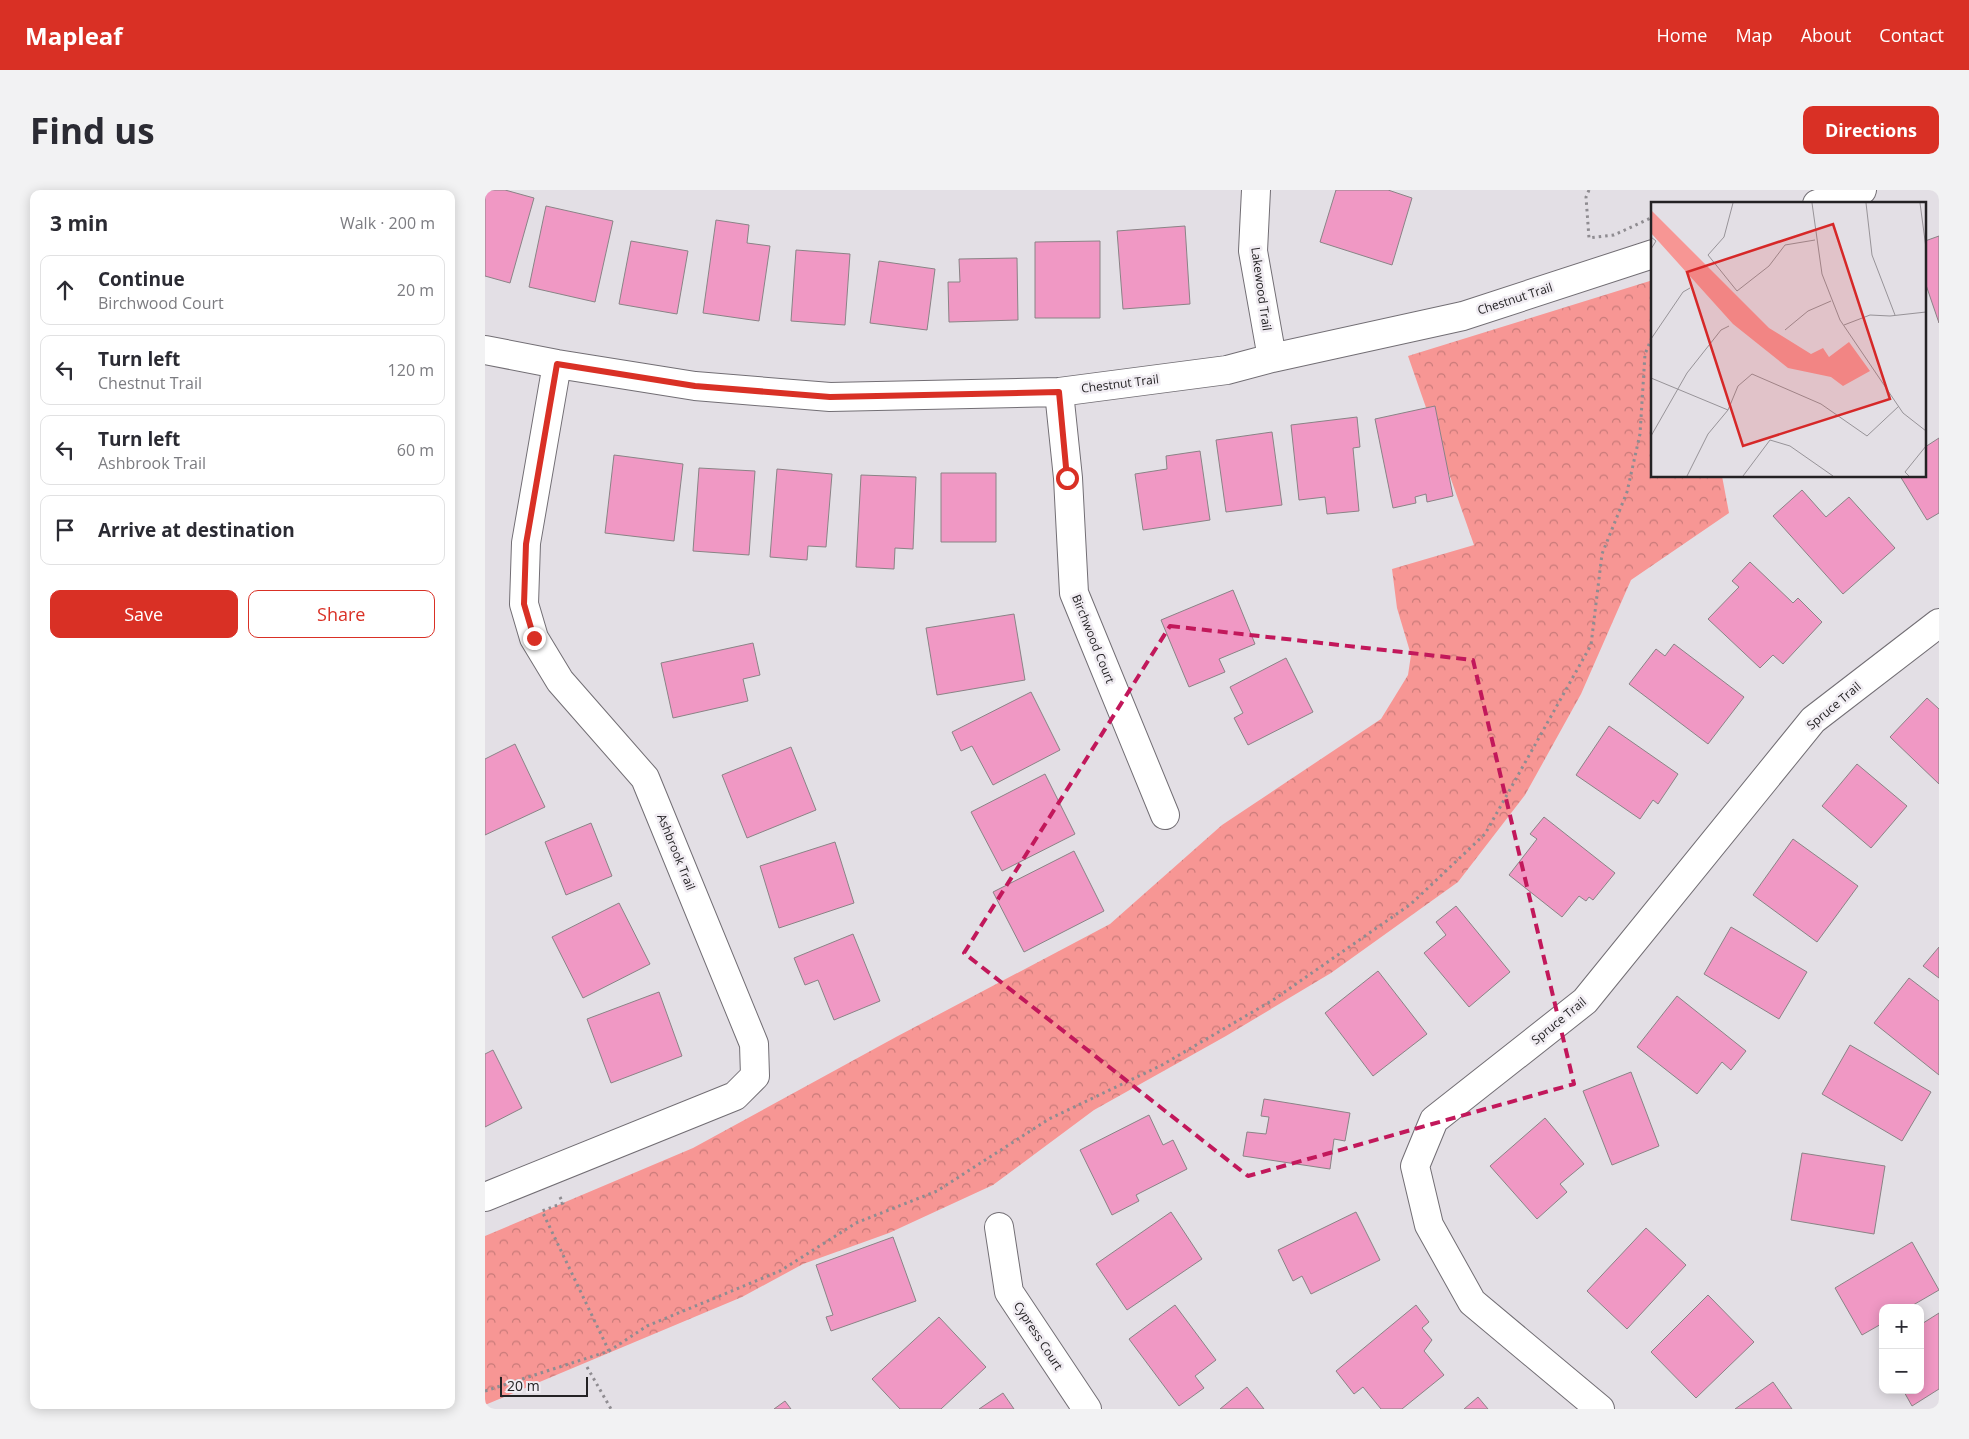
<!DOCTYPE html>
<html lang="en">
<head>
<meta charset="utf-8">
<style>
	body { margin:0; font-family:"Open Sans",sans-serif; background:#f2f2f3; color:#2b2b33 }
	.controls { position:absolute; right:15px; bottom:15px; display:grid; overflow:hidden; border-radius:10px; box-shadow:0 2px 12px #0003 }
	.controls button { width:45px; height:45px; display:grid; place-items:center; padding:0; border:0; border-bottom:1px solid #e1e1e2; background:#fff; color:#2b2b33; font:25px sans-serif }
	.scale { position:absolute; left:15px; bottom:12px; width:88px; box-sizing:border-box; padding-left:5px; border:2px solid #242224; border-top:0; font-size:14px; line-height:18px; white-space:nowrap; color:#242224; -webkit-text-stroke:4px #f0ecf2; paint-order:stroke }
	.stop { position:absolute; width:15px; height:15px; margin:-11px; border:4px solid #d93025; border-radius:50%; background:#fff }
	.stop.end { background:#d93025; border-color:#fff; box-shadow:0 1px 5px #0008 }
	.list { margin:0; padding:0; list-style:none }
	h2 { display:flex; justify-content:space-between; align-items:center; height:65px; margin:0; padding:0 20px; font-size:21px }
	h2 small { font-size:16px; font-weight:400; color:#7c7c81 }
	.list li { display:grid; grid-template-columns:32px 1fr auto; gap:15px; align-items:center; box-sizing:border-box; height:70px; margin:0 10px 10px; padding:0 10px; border:1px solid #e1e1e2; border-radius:10px }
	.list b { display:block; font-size:19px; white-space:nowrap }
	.list p { margin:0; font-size:16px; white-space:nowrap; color:#7c7c81 }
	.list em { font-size:16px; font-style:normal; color:#7c7c81 }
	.actions { display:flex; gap:10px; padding:15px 20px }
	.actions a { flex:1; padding:11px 0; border:1px solid #d93025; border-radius:10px; text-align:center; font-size:18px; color:#d93025 }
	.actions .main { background:#d93025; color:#fff }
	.icon { flex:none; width:28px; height:28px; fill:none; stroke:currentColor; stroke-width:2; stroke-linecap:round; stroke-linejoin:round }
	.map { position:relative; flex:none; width:1454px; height:1219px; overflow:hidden; border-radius:10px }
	header { display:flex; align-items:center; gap:30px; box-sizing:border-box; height:70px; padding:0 25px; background:#d93025; color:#fff }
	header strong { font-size:24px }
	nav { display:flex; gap:28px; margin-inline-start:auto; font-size:18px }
	.intro { display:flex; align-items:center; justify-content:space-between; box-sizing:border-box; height:120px; padding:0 30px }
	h1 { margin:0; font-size:35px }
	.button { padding:12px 22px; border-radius:10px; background:#d93025; color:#fff; font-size:18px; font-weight:700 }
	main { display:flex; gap:30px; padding:0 30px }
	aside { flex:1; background:#fff; border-radius:10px; box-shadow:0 2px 12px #0003 }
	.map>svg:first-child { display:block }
	.forest { fill:url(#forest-crowns) }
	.building { fill:#f098c4; stroke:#8a8386 }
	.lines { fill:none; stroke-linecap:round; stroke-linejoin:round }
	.minor-casing { stroke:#726e74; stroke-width:30 }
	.path { stroke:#8f8c91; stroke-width:3; stroke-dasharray:2.5 4; stroke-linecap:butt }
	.minor { stroke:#fff; stroke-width:28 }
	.route { stroke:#d93025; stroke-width:6 }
	.marked { fill:none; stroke:#c2185b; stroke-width:4; stroke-dasharray:10 6; stroke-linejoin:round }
	.labels { text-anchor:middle; stroke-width:5; stroke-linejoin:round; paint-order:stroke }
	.street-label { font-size:12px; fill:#242224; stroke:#f0ecf2 }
	.inset-road { fill:none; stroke:#979398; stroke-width:1 }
	.view { fill:#d62828; fill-opacity:0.15; stroke:#d62828; stroke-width:2.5 }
	.inset-edge { fill:none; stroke:#242224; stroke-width:2.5 }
</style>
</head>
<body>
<header>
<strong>Mapleaf</strong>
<nav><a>Home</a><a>Map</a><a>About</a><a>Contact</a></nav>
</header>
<div class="intro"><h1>Find us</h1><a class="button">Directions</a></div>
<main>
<aside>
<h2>3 min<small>Walk · 200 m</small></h2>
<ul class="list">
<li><svg class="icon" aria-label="ahead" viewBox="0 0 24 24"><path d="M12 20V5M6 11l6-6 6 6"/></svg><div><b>Continue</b><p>Birchwood Court</p></div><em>20 m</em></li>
<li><svg class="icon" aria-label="left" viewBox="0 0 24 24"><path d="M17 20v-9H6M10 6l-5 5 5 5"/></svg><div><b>Turn left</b><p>Chestnut Trail</p></div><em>120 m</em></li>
<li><svg class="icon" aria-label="left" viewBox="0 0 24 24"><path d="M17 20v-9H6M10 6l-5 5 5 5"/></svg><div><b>Turn left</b><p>Ashbrook Trail</p></div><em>60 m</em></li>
<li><svg class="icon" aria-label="arrive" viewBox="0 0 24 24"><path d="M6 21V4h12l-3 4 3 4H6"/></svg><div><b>Arrive at destination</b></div></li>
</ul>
<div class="actions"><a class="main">Save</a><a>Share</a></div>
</aside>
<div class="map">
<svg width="1454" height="1219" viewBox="0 0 1454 1219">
	<defs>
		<pattern id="forest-crowns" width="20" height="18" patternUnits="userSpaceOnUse" patternTransform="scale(1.25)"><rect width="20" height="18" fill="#f79694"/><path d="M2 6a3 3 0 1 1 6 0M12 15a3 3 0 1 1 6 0" fill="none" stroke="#c87a79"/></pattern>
	</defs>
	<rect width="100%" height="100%" fill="#e3dfe5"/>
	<path class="forest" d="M 1168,90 L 1168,286 L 1237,286 L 1244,323 L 1146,390 L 1096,504 L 1040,605 L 973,692 L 846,783 L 741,846 L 609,920 L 508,995 L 404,1043 L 318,1074 L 257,1107 L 0,1215 L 0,1046 L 208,958 L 411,847 L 625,734 L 737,635 L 896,529 L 923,485 L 926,465 L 912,418 L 907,379 L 989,355 L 923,166 Z"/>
	<path class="building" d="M 0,0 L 20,0 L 49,8 L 25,93 L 0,86 Z
		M 851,0 L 903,0 L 927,8 L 907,75 L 835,52 Z
		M 61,16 L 128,31 L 110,112 L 44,97 Z
		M 231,30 L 264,35 L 262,53 L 285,56 L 274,131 L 218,123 Z
		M 700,36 L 705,114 L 638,119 L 632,41 Z
		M 1454,46 L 1454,133 L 1440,92 L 1440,51 Z
		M 146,51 L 203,61 L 192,124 L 134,114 Z
		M 615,51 L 615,128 L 550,128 L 550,52 Z
		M 311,60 L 365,64 L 360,135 L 306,131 Z
		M 532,68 L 533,130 L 464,132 L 463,92 L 475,92 L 474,69 Z
		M 394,71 L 450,79 L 442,140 L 385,133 Z
		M 950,216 L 968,306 L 942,312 L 941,304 L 930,307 L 931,313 L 908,318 L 890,229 Z
		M 872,227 L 875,257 L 868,258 L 874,321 L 842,324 L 840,307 L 814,310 L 806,235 Z
		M 787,242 L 797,315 L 741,322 L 731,250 Z
		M 1454,248 L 1454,323 L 1442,330 L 1415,286 L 1440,286 L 1440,257 Z
		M 715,261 L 725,330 L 658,340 L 650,284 L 682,279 L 681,266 Z
		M 129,265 L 198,274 L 189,351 L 120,343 Z
		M 214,278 L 270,281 L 264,365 L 208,361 Z
		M 292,279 L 347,284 L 341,357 L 323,356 L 322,370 L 285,367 Z
		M 456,283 L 511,283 L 511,352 L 456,352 Z
		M 376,285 L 431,287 L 428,359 L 410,358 L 409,379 L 371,377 Z
		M 1317,300 L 1341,327 L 1364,307 L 1410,358 L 1358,404 L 1288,326 Z
		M 1265,372 L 1308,413 L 1313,408 L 1337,432 L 1298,474 L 1288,465 L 1275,478 L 1223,429 L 1254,397 L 1247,391 Z
		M 748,400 L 770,454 L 734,469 L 740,482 L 704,497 L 676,430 Z
		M 529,424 L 540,490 L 452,505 L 441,438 Z
		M 268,453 L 275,485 L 258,489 L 263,511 L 188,528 L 176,473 Z
		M 1189,454 L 1259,507 L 1223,554 L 1144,494 L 1171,459 L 1180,466 Z
		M 801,468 L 828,522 L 763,555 L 749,528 L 758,523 L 745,497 Z
		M 546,502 L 575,560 L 508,595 L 487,556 L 476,561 L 467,542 Z
		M 1442,508 L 1454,519 L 1454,594 L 1405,547 Z
		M 1124,536 L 1193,584 L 1173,614 L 1168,610 L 1155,629 L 1091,585 Z
		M 30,554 L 60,617 L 0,645 L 0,569 Z
		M 306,557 L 331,620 L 262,648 L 237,585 Z
		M 1372,574 L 1422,616 L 1386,658 L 1337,616 Z
		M 560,584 L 590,644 L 517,681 L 486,622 Z
		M 1059,627 L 1130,683 L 1108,710 L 1104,707 L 1101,711 L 1094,706 L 1077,727 L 1024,685 L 1052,649 L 1045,644 Z
		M 106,633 L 127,686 L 81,705 L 60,652 Z
		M 1308,649 L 1373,696 L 1332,752 L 1268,705 Z
		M 350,652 L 369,713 L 294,738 L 275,676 Z
		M 589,661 L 619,721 L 539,762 L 508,702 Z
		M 134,713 L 165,774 L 98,808 L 67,747 Z
		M 971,716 L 1025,782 L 984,817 L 939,763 L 961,745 L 951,732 Z
		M 1246,737 L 1322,782 L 1294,829 L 1219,784 Z
		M 368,744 L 395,811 L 349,830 L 333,790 L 320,795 L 309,768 Z
		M 1454,757 L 1454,788 L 1438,776 Z
		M 893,781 L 942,844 L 888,886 L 840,823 Z
		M 1424,788 L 1454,811 L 1454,885 L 1389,833 Z
		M 174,802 L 197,866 L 126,893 L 102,829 Z
		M 1192,806 L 1261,861 L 1246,880 L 1237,872 L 1212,904 L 1152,857 Z
		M 1365,855 L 1446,902 L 1417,951 L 1337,904 Z
		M 8,860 L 37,918 L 0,937 L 0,864 Z
		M 1146,882 L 1174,956 L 1127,975 L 1098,901 Z
		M 779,909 L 865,923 L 860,951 L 849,949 L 845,979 L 758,966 L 762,942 L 781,944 L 784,927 L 776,926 Z
		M 664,925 L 678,955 L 688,950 L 702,979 L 651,1005 L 654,1011 L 627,1025 L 595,960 Z
		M 1060,928 L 1099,974 L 1075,994 L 1082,1002 L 1052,1029 L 1005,976 Z
		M 1317,963 L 1400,976 L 1389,1044 L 1306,1030 Z
		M 686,1022 L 717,1069 L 642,1120 L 611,1074 Z
		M 871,1022 L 895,1070 L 826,1104 L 817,1086 L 808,1091 L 793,1060 Z
		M 1161,1038 L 1201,1075 L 1142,1139 L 1102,1101 Z
		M 408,1047 L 431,1111 L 346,1141 L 341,1127 L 348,1125 L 331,1075 Z
		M 1427,1052 L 1454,1100 L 1423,1118 L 1398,1118 L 1398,1133 L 1377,1145 L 1350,1098 Z
		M 1223,1105 L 1269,1152 L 1211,1208 L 1166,1162 Z
		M 690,1115 L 731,1170 L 710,1186 L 719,1198 L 694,1216 L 644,1149 Z
		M 931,1115 L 944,1132 L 937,1138 L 947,1150 L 939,1161 L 959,1185 L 917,1219 L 896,1219 L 878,1197 L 869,1204 L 851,1181 Z
		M 1454,1123 L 1454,1199 L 1427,1216 L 1418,1200 L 1435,1200 L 1435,1135 Z
		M 454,1127 L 501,1177 L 456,1219 L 415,1219 L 387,1189 Z
		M 1288,1192 L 1307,1219 L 1250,1219 Z
		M 762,1197 L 779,1219 L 735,1219 Z
		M 518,1203 L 529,1219 L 494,1219 Z
		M 993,1207 L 1003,1219 L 979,1219 Z
		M 300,1211 L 306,1219 L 289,1219 Z"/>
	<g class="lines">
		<defs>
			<path id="minor" d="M 771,0 L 768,61 L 787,168
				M 1332,14 L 1377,0
				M 0,160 L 72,174 L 210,196 L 345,207 L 574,202 L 742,180 L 787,168 L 978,126 L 1168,64
				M 574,202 L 583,288 L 589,403 L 680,625
				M 0,1007 L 250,906 L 270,886 L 269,854 L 160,588 L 75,491 L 49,448 L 39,414 L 41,353 L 72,174
				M 514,1037 L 524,1102 L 602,1219
				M 1115,1219 L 987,1112 L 944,1035 L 930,976 L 949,930 L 1100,811 L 1328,530 L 1454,433"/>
		</defs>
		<use href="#minor" class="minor-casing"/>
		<path class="path" d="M 1104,0 L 1101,7 L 1104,48 L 1129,45 L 1168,27
			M 75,1007 L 78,1013 L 57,1021 L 124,1161
			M 102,1177 L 126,1219
			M 0,1201 L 124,1161 L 162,1136 L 295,1081 L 371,1033 L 452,1001 L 564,929 L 677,875 L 788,810 L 926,714 L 1000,644 L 1106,455 L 1117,364 L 1142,302 L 1155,244 L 1160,164 L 1168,145"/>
		<use href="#minor" class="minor"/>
	</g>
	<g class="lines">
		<path class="route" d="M 49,448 L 39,414 L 41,354 L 72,174 L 210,196 L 345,207 L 574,202 L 582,288"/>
	</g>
	<path class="marked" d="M 685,436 L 988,470 L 1089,894 L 763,986 L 479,763 Z"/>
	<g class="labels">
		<g class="street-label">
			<text transform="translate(776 99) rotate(82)" y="4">Lakewood Trail</text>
			<text transform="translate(1030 109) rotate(-18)" y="4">Chestnut Trail</text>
			<text transform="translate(635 194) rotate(-7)" y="4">Chestnut Trail</text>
			<text transform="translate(608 449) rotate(68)" y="4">Birchwood Court</text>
			<text transform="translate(1349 516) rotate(-40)" y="4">Spruce Trail</text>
			<text transform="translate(191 662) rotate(68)" y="4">Ashbrook Trail</text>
			<text transform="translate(1074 831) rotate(-39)" y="4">Spruce Trail</text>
			<text transform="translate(553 1146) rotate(57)" y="4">Cypress Court</text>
		</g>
	</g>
	<g transform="translate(1166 12)">
		<rect width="275" height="275" fill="#e3dfe5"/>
		<path d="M 0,8 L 118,126 L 160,152 L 172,146 L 178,155 L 198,140 L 219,169 L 192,184 L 180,175 L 137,166 L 82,122 L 0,31 Z" fill="#f79694"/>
		<path class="inset-road" d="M 82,1 L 73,35 L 57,53 L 86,89 L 118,64 L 134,43 L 164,38M 161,1 L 171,72 L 189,118 L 252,211 L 275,229M 215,1 L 221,53 L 244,113M 269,1 L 275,46M 0,35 L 5,39 L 0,47M 193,123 L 219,113 L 239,114 L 275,110M 134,128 L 157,109 L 180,99M 0,137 L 32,90 L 39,86M 0,176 L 77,208M 0,234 L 36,171 L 70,128 L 78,124M 36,274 L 57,232 L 77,208 L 87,184 L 101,172 L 170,202 L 216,234 L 248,204M 92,274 L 119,238 L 139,244 L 182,274M 258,274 L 254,270 L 275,244"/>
		<path class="view" d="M 182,22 L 239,197 L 92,244 L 36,70 Z"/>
		<rect width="275" height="275" class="inset-edge"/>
	</g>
</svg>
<div class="controls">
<button>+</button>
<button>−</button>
</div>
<div class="scale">20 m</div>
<div class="stop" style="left:582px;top:288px"></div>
<div class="stop end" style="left:49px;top:448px"></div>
</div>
</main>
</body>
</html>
